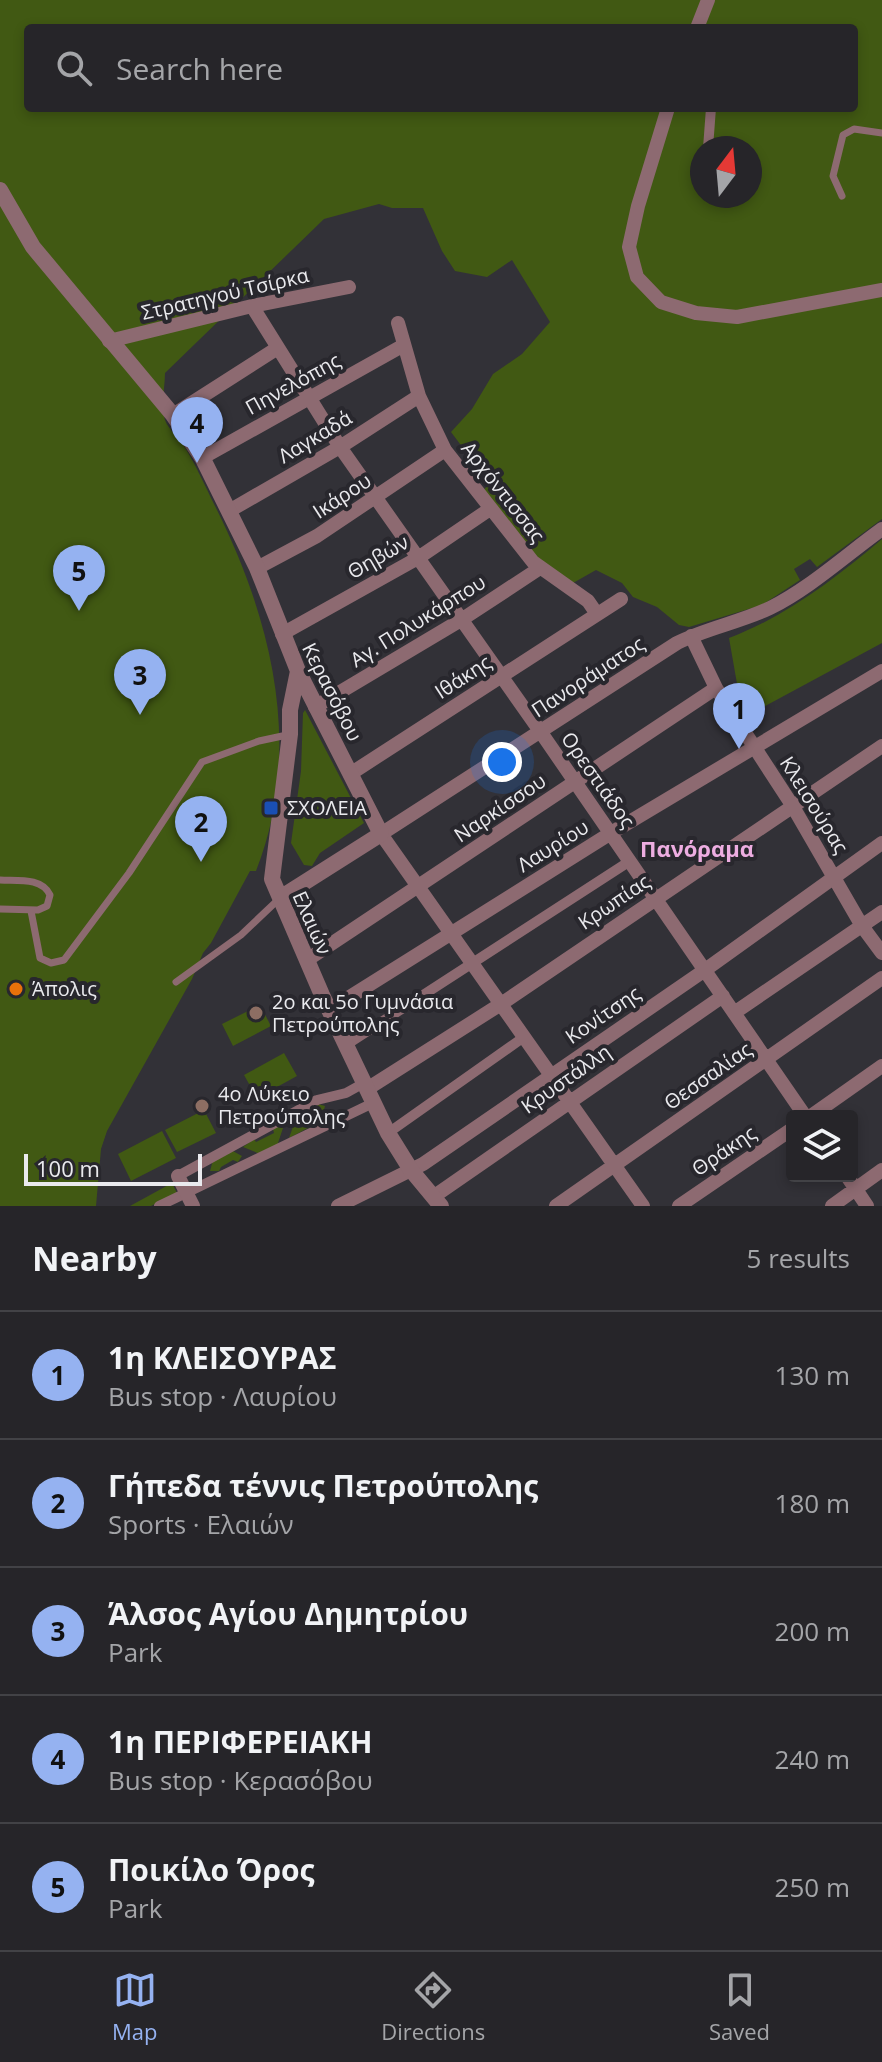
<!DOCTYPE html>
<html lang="en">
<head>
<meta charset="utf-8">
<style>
	body { margin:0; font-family:"Open Sans",sans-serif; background:#323135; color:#f1f3f6 }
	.controls { position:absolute; right:24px; bottom:24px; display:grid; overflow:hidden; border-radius:8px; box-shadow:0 4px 12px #0003 }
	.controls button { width:72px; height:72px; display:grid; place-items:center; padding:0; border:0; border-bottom:2px solid #424246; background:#262529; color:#f1f3f6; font:40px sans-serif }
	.compass { position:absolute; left:690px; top:136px; width:72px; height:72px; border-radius:50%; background:#262529; box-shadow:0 4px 12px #0003; rotate:16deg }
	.scale { position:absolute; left:24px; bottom:20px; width:178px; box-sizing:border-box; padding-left:8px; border:4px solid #eaeaee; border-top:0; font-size:22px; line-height:28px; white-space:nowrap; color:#eaeaee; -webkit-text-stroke:6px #28272d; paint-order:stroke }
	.you { position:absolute; left:502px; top:762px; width:28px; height:28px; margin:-20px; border:6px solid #fff; border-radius:50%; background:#1a73e8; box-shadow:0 0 0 12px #1a73e833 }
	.badge { display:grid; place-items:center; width:52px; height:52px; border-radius:50%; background:#95b2f1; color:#111; font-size:26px; font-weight:700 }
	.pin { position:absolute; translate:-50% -66px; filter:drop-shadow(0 2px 4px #0008) }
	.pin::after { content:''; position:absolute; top:42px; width:28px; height:24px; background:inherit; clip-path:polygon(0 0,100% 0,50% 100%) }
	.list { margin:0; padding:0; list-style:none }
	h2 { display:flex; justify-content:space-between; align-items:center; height:104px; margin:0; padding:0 32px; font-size:34px }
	h2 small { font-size:26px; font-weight:400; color:#a4a5a8 }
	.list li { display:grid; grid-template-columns:52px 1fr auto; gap:24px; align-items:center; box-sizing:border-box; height:128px; padding:0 32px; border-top:2px solid #424246 }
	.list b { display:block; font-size:30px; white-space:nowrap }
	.list p { margin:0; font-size:26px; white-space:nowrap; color:#a4a5a8 }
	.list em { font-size:26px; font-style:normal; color:#a4a5a8 }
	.icon { flex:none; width:44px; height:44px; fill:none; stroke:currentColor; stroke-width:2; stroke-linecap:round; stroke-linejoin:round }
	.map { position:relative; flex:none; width:882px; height:1206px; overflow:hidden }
	.search { position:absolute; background:#262529; box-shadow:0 4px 12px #0003; left:24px; right:24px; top:24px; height:88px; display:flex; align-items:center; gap:20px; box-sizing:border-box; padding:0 28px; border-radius:8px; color:#a4a5a8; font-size:30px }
	.sheet { height:744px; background:#262529 }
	nav { display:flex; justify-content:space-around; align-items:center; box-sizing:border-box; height:112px; border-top:2px solid #424246; background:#262529; font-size:22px; color:#a4a5a8 }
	nav a { display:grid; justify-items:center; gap:4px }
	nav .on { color:#95b2f1 }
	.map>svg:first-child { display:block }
	.green { fill:#415913; fill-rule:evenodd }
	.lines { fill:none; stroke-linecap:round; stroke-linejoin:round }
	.service { stroke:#8d6a71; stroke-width:7 }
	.pedestrian { stroke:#8d6a71; stroke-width:10 }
	.minor { stroke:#8d6a71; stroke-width:14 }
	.tertiary { stroke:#8d6a71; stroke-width:16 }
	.transit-dot { fill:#1a4fb4; stroke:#28272d; stroke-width:3 }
	.food-dot { fill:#e8710a; stroke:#28272d; stroke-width:3 }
	.education-dot { fill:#8d6e63; stroke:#28272d; stroke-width:3 }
	.labels { text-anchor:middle; stroke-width:8; stroke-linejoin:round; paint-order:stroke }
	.street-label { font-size:20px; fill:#eaeaee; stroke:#28272d }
	.poi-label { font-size:20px; fill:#eaeaee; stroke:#28272d; text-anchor:start }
	.neighbourhood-label { font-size:22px; font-weight:bold; fill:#edade1; stroke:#28272d }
</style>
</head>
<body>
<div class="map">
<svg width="882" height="1206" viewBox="0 0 882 1206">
	<rect width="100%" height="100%" fill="#323137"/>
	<path class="green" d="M 0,0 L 882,0 L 882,519 L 817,567 L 810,559 L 794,569 L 800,580 L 762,605 L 689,627 L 679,625 L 657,607 L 633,597 L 622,583 L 596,570 L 573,583 L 533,558 L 482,491 L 490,484 L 451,432 L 472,409 L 493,374 L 522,354 L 550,322 L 512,260 L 487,277 L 455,271 L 442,251 L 423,208 L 392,208 L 379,204 L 324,219 L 165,373 C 165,387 161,403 164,416 C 165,426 178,437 184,446 C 196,465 205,486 215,506 C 272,619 304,749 256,871 L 250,871 L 211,943 L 203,953 L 192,979 L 107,1131 L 101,1149 L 96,1206 L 0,1206 ZM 28,28 L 854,28 L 854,108 L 28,108 ZM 702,148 L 750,148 L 750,196 L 702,196 Z
		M 882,539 L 882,643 L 743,718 L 729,638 C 785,617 836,578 882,539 Z
		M 305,710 L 364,823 L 320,853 L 312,866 L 304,865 L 291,843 L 301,771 L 303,713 Z
		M 260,1005 L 271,1026 L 233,1046 L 222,1024 Z
		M 284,1053 L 297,1076 L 257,1098 L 244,1075 Z
		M 318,1104 L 325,1106 L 321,1121 L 289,1138 L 295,1121 Z
		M 204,1110 L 216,1133 L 177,1152 L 165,1130 Z
		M 281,1124 L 284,1125 L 277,1146 L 260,1154 L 243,1147 L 254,1139 L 256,1142 L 274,1133 L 273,1129 Z
		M 162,1131 L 176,1158 L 131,1181 L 118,1154 Z
		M 231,1150 L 242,1156 L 238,1162 L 233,1160 L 221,1167 L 219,1171 L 210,1171 L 213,1160 Z
		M 172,1183 L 177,1193 L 151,1206 L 130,1206 Z"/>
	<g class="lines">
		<path class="service" d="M 842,196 L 833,176 L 843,135 L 854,129 L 882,133
			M 0,880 C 17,881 42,877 50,895 L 47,906 L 38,910 L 0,909
			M 31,911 L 40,958 L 51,963 L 64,960 L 129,873 L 202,762 L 259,741 L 287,735
			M 176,982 L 241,935 L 280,898"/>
		<path class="pedestrian" d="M 708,148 L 711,108
			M 346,1045 L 630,861
			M 388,1133 L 524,1037
			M 178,1176 L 317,1100 L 346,1093 L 364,1083
			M 159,1206 L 373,1103"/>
		<path class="minor" d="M 697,28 L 708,0
			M 668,108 L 638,206 L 629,247 L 637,277 L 661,302 L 696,313 L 737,317 L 882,290
			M 252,306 L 340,447 L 540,731 L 805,1116
			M 398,323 L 419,396 L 445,450 L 533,562 L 588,601 L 597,614
			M 109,341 L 252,306 L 349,287
			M 173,415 L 276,349
			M 202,458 L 404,345
			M 229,511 L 340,447 L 419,396
			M 257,568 L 317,536 L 445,450
			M 282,634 L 418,558 L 490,509
			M 691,636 L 716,688 L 792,805 L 862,926 L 882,953
			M 315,707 L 461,620 L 540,568
			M 350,774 L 621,599
			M 307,960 L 716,688
			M 329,1010 L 611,833 L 882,671
			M 734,1013 L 882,912
			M 367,1089 L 501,1004 L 882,746
			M 811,1116 L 882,1066
			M 178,1176 L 193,1206
			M 847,1176 L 867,1206
			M 433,1197 L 723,996
			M 338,1206 L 423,1164 L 705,970 L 882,843
			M 556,1206 L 882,978
			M 643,1206 L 381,834 L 677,643 C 707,628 741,622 770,608 C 810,588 846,555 882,529
			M 679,1206 L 792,1129
			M 832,1206 L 882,1170"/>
		<path class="tertiary" d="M 0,190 L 33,247 L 173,415 L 203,459 L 257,568 L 298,671 L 381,834 L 280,898
			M 298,671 L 290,710 L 290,734 L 272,879 L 322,995 L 388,1133 L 411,1170 L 441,1206"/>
	</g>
	<rect class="transit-dot" x="263" y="800" width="16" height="16" rx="4"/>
	<circle class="food-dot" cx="16" cy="989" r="8"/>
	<g class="education-dot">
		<circle cx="256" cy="1013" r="8"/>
		<circle cx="202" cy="1106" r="8"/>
	</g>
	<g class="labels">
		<g class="street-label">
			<text transform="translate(225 294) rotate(-13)" y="7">Στρατηγού Τσίρκα</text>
			<text transform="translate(293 384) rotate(-29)" y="7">Πηνελόπης</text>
			<text transform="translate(315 437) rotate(-31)" y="7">Λαγκαδά</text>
			<text transform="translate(503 492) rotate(52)" y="7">Αρχόντισσας</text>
			<text transform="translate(342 496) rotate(-33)" y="7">Ικάρου</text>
			<text transform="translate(378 557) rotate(-30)" y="7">Θηβών</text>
			<text transform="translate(418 621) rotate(-32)" y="7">Αγ. Πολυκάρπου</text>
			<text transform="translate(463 677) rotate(-33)" y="7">Ιθάκης</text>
			<text transform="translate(588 677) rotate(-33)" y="7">Πανοράματος</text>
			<text transform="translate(332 692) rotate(63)" y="7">Κερασόβου</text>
			<text transform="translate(598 780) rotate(55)" y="7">Ορεστιάδος</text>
			<text transform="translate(814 805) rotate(58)" y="7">Κλεισούρας</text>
			<text transform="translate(500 808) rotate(-34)" y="7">Ναρκίσσου</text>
			<text transform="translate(553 846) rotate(-32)" y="7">Λαυρίου</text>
			<text transform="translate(614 902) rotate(-34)" y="7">Κρωπίας</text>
			<text transform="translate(312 923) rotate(66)" y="7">Ελαιών</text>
			<text transform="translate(603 1015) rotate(-34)" y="7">Κονίτσης</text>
			<text transform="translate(708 1076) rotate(-35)" y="7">Θεσσαλίας</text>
			<text transform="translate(566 1079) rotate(-35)" y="7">Κρυστάλλη</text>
			<text transform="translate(724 1151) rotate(-34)" y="7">Θράκης</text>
		</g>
		<g class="poi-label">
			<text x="287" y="815">ΣΧΟΛΕΙΑ</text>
			<text x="32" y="996">Άπολις</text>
			<text x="272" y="1009">2ο και 5ο Γυμνάσια<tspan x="272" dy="23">Πετρούπολης</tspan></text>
			<text x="218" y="1101">4ο Λύκειο<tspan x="218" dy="23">Πετρούπολης</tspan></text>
		</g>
		<g class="neighbourhood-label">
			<text x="697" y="857">Πανόραμα</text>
		</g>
	</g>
</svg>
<div class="controls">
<button><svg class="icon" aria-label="layers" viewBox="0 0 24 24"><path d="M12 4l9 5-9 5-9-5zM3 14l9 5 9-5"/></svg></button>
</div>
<svg class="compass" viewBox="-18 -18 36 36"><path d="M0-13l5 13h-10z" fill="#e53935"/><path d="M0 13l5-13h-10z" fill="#a4a5a8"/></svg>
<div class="scale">100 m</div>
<div class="you"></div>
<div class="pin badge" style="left:739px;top:749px">1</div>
<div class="pin badge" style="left:201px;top:862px">2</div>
<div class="pin badge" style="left:140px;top:715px">3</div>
<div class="pin badge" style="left:197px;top:463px">4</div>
<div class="pin badge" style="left:79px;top:611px">5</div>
<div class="search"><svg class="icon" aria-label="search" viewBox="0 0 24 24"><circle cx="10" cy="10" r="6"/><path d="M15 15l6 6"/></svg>Search here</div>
</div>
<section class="sheet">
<h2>Nearby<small>5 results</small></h2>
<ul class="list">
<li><span class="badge">1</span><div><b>1η ΚΛΕΙΣΟΥΡΑΣ</b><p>Bus stop · Λαυρίου</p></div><em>130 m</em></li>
<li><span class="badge">2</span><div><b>Γήπεδα τέννις Πετρούπολης</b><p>Sports · Ελαιών</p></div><em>180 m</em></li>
<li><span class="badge">3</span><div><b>Άλσος Αγίου Δημητρίου</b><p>Park</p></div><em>200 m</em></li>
<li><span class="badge">4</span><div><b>1η ΠΕΡΙΦΕΡΕΙΑΚΗ</b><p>Bus stop · Κερασόβου</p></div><em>240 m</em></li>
<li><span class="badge">5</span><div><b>Ποικίλο Όρος</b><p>Park</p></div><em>250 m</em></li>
</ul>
</section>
<nav>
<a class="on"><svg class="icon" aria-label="map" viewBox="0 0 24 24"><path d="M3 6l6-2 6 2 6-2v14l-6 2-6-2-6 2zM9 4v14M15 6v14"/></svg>Map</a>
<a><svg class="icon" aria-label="directions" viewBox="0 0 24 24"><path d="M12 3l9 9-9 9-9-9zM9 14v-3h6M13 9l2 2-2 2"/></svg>Directions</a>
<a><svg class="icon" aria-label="saved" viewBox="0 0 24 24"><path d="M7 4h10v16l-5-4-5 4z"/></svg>Saved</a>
</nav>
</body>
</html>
